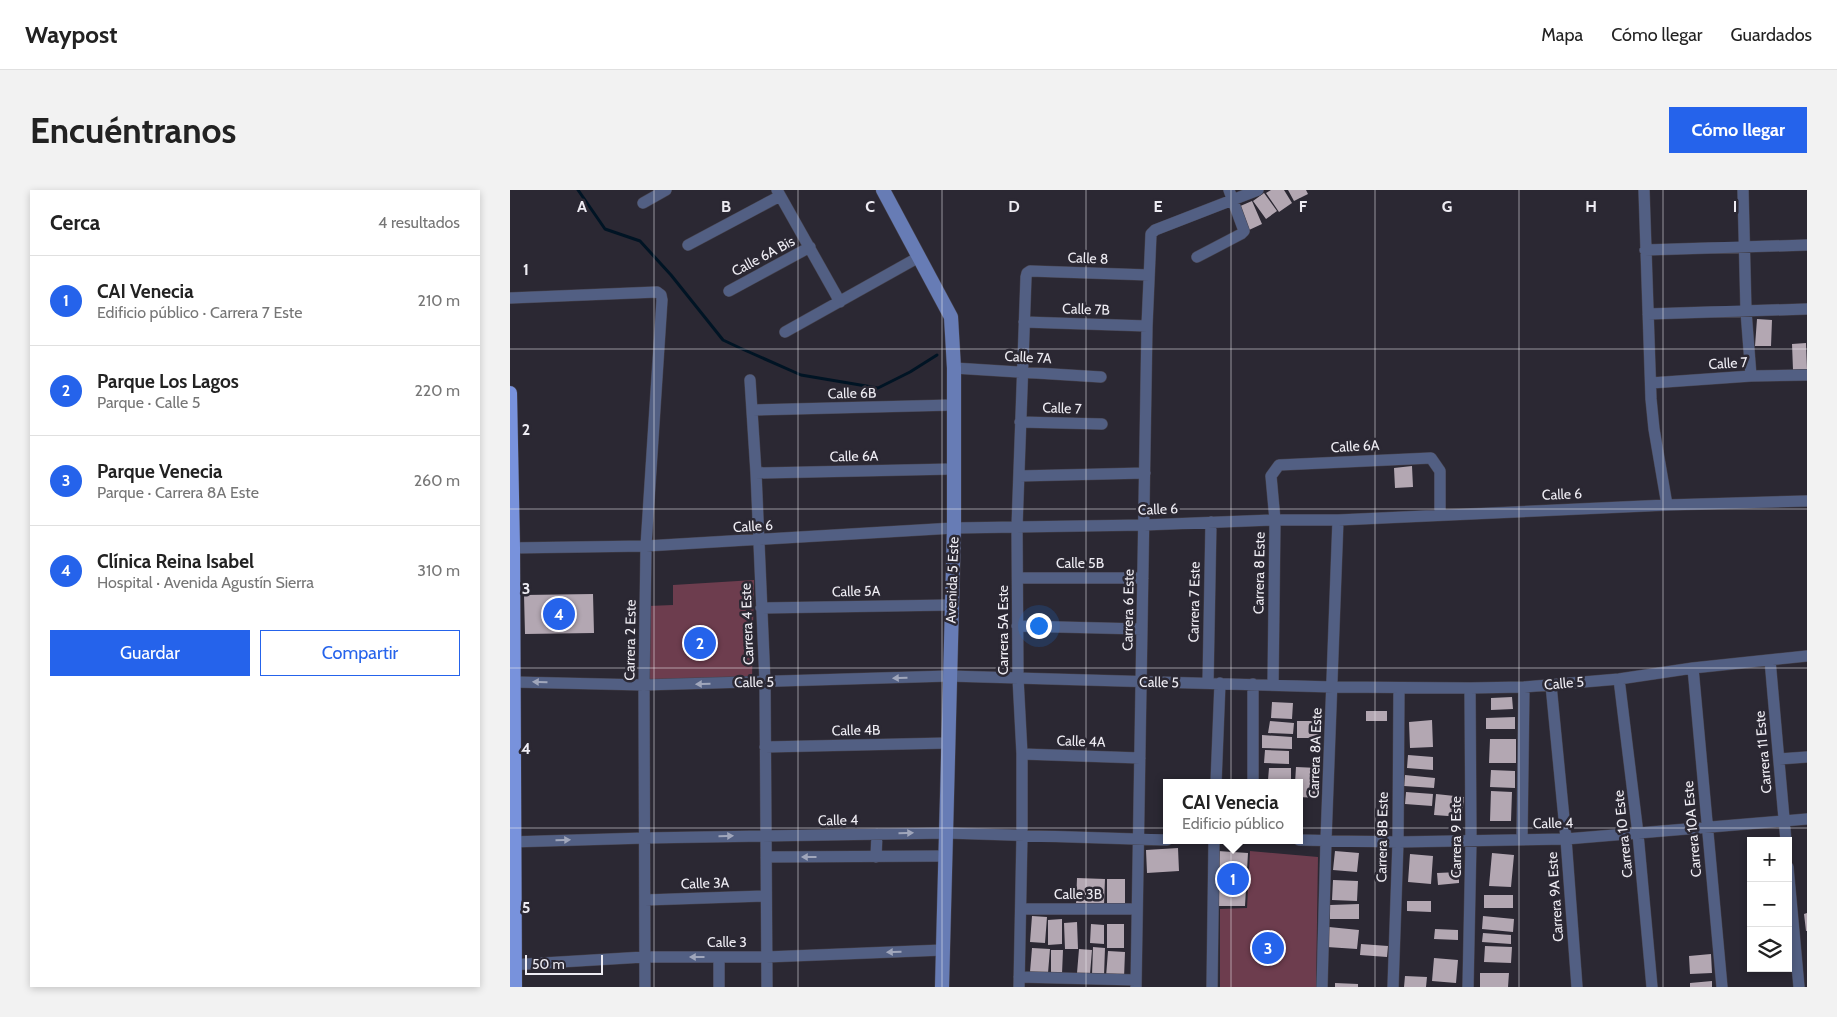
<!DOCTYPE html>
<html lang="es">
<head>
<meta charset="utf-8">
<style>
	body { margin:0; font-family:Cabin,sans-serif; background:#f2f2f2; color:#222 }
	.controls { position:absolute; right:15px; bottom:15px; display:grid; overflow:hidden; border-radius:0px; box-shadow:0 2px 8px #0003 }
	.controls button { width:45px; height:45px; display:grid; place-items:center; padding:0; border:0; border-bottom:1px solid #e0e0e0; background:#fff; color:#222; font:25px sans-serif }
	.scale { position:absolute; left:15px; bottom:12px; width:78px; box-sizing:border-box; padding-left:5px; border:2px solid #eeecf3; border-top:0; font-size:14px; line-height:18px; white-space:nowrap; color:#eeecf3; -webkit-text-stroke:4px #2b2833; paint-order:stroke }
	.you { position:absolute; left:528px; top:435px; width:18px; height:18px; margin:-12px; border:4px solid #fff; border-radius:50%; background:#1a73e8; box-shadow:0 0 0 8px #1a73e833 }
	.badge { display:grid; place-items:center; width:32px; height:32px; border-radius:50%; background:#2563eb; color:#fff; font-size:16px; font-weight:700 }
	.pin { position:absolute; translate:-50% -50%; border:2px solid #fff; box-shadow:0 1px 5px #0006 }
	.popup { position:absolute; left:653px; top:589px; width:140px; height:65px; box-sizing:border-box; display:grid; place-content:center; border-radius:0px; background:#fff; filter:drop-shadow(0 1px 4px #0005); font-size:16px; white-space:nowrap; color:#767676 }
	.popup b { font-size:19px; color:#222 }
	.popup::after { content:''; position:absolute; left:50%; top:100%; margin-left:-10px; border:10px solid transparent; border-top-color:#fff }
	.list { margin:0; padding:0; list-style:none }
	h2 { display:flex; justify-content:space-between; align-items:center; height:65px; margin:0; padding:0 20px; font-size:21px }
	h2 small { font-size:16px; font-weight:400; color:#767676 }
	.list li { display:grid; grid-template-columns:32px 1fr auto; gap:15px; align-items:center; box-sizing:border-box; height:90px; padding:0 20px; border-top:1px solid #e0e0e0 }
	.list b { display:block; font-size:19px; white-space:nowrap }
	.list p { margin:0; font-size:16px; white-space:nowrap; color:#767676 }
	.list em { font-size:16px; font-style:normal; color:#767676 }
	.actions { display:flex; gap:10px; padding:15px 20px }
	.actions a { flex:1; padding:11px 0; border:1px solid #2563eb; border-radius:0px; text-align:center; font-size:18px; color:#2563eb }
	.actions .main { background:#2563eb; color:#fff }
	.icon { flex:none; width:28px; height:28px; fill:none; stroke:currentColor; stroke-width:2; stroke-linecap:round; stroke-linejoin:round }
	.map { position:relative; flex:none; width:1297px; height:797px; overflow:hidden; border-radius:0px }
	header { display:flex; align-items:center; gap:30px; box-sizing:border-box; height:70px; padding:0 25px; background:#fff; border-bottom:1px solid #e0e0e0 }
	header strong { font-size:24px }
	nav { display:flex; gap:28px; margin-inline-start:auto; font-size:18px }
	.intro { display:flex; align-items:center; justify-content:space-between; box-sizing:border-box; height:120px; padding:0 30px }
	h1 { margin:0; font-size:35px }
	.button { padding:12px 22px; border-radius:0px; background:#2563eb; color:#fff; font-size:18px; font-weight:700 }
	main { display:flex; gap:30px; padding:0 30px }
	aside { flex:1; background:#fff; border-radius:0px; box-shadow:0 2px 8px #0003 }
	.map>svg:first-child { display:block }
	.green { fill:#6d3d4e }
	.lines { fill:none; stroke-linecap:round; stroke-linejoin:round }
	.stream { stroke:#001424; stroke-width:3 }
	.building { fill:#b3a7b2 }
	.minor-casing { stroke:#46434e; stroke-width:12 }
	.secondary-casing { stroke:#46434e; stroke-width:15 }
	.primary-casing { stroke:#46434e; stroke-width:15 }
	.minor { stroke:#525f83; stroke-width:11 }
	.secondary { stroke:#677cb5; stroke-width:14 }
	.primary { stroke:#7892dc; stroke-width:14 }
	.oneway { fill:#a0a6bb }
	.grid { fill:none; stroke:#eeecf3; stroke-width:1; stroke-opacity:0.55 }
	.labels { text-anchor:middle; stroke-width:5; stroke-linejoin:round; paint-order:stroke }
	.street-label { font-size:14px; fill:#eeecf3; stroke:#2b2833 }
	.grid-label { font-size:16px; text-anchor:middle; font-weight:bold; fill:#eeecf3; stroke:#2b2833; stroke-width:5; stroke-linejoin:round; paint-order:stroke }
</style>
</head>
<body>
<header>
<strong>Waypost</strong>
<nav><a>Mapa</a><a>Cómo llegar</a><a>Guardados</a></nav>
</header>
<div class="intro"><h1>Encuéntranos</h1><a class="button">Cómo llegar</a></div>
<main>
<aside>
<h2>Cerca<small>4 resultados</small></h2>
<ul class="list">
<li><span class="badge">1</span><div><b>CAI Venecia</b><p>Edificio público · Carrera 7 Este</p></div><em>210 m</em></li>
<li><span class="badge">2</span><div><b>Parque Los Lagos</b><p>Parque · Calle 5</p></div><em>220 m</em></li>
<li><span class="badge">3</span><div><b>Parque Venecia</b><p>Parque · Carrera 8A Este</p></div><em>260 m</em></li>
<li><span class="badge">4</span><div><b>Clínica Reina Isabel</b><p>Hospital · Avenida Agustín Sierra</p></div><em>310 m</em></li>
</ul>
<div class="actions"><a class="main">Guardar</a><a>Compartir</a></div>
</aside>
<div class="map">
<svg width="1297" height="797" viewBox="0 0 1297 797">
	<rect width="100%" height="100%" fill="#2b2833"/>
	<path class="green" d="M 244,390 L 242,490 L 137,492 L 138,416 L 163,415 L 163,395 Z
		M 740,661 L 808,667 L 806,797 L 710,797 L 710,719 L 737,718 Z"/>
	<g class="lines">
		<path class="stream" d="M 68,0 L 95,39 L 130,51 L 161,85 L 213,150 L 230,158 L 291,185 L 368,198 L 400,182 L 427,165"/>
	</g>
	<path class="building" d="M 761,0 L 774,0 L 782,13 L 769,22 L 756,3 Z
		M 778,0 L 796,0 L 798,4 L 784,11 Z
		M 754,3 L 767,21 L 756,29 L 743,11 Z
		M 742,11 L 752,34 L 739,40 L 728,17 Z
		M 1247,129 L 1262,130 L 1261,156 L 1245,156 Z
		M 1296,153 L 1297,179 L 1283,180 L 1282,154 Z
		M 902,276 L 903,297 L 885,298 L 884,278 Z
		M 83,404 L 84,443 L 15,444 L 14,405 Z
		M 1002,507 L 1003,519 L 981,520 L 981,508 Z
		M 762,512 L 783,513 L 782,529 L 761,528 Z
		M 856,521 L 877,521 L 877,531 L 856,531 Z
		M 1005,527 L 1005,539 L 976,539 L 976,528 Z
		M 922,530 L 923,557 L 900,558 L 899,532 Z
		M 760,531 L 784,533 L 783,544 L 758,543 Z
		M 787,531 L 811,531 L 811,548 L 787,548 Z
		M 752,545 L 782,547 L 782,559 L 752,558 Z
		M 980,549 L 1006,549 L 1006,573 L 979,573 Z
		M 755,560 L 779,561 L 779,574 L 754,573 Z
		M 898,565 L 923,567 L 923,580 L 897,578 Z
		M 786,577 L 808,578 L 807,608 L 789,607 L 789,593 L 785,593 Z
		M 759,578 L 781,578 L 781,590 L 758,590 Z
		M 981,580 L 1005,581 L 1005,598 L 980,597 Z
		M 895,585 L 925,588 L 924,598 L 894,596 Z
		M 981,601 L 1002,602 L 1001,631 L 980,631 Z
		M 896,602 L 923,604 L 922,616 L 895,614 Z
		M 926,604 L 954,607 L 952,627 L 924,625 Z
		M 668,658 L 669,681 L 637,683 L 636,660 Z
		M 708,661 L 738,663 L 735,716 L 709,716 Z
		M 825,661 L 849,663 L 847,682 L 823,680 Z
		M 982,663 L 1004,665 L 1001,697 L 979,696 Z
		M 900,664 L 923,666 L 921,694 L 898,692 Z
		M 949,682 L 949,693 L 928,695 L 927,683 Z
		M 567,688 L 595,689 L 594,715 L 566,714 Z
		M 597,689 L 615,689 L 615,713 L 597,713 Z
		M 823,690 L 848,691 L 847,711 L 822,710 Z
		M 974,705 L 1003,705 L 1003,718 L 974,718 Z
		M 897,711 L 921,711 L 921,722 L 897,721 Z
		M 849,714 L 849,729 L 820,729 L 820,715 Z
		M 1297,723 L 1297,741 L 1296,741 L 1294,724 Z
		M 522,726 L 537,727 L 535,753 L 520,752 Z
		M 973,726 L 1004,729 L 1003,742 L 972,739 Z
		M 552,729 L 552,754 L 538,755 L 538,730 Z
		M 567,732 L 568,759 L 555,759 L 554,733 Z
		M 581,734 L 594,735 L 594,754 L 580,753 Z
		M 597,734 L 614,734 L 614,758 L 597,758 Z
		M 819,737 L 849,740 L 847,759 L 817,757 Z
		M 925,739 L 948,740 L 948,750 L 924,749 Z
		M 973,743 L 1001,745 L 1001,754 L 972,752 Z
		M 851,754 L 878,756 L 877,767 L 850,765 Z
		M 975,756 L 1002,757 L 1001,773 L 974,772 Z
		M 583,757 L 595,758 L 594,786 L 582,785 Z
		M 522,758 L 540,759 L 538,783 L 520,782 Z
		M 569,759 L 582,760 L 580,784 L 567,783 Z
		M 541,760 L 553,760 L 552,784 L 541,784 Z
		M 598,761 L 615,762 L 614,788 L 596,787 Z
		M 1201,764 L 1202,783 L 1180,784 L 1179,766 Z
		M 924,768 L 948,770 L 946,793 L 922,791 Z
		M 970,783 L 999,783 L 998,797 L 970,797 Z
		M 895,786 L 917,787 L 916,797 L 894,797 Z
		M 1202,791 L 1202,797 L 1180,797 L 1180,793 Z
		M 825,793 L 848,794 L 848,797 L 825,797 Z"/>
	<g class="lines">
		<defs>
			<path id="minor" d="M 267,0 L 330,112
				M 1134,0 L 1141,209 L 1144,239 L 1157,315
				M 1233,0 L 1236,121 L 1241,186
				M 133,13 L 156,0
				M 178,55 L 270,6
				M 1135,60 L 1297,55
				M 687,67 L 731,44 L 734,41 L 719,0
				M 219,101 L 300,57
				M 0,108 L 147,102 L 151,105 L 152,110 L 136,356 L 134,495 L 135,797
				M 1138,124 L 1297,119
				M 514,132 L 637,136
				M 275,142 L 409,67
				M 444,178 L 591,187
				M 240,190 L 246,283 L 255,492 L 257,797
				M 1141,193 L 1241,186 L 1297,185
				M 242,220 L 443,215
				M 510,232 L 592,234
				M 246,283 L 443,279
				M 509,286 L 635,283
				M 0,358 L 136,356 L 444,338 L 634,335 L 765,330 L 828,330 L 1157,315 L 1297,311
				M 508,388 L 633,388
				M 251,418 L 441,415
				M 507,436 L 632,439
				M 1260,470 L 1276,651
				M 1183,478 L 1212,797
				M 1109,489 L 1128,644 L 1142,797
				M 4,492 L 134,495 L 439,486 L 823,497 L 960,498 L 1014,497 L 1109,489 L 1183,478 L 1297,466
				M 698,493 L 701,332
				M 743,494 L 743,593
				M 763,495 L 765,330 L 761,286 L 769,275 L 921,268 L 930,281 L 930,324
				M 1041,495 L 1056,649 L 1067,797
				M 255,557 L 438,553
				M 512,564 L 630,568
				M 1269,569 L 1297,567
				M 706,593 L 710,493
				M 1012,649 L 1014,497
				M 789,650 L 888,652 L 1056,649 L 1297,629
				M 0,652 L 135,648 L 437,643 L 657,650
				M 256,667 L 435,666
				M 366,667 L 367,644
				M 1278,677 L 1289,797
				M 135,710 L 256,706
				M 511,719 L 626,719
				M 209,767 L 209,797
				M 0,775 L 134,767 L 256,767 L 433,760
				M 509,787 L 626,790
				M 509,797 L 512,645 L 512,564 L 508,488 L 507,337 L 516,87 L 517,83 L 520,81 L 639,85
				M 626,797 L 637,136 L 641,44 L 645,40 L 748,0
				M 702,797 L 704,650
				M 812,797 L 816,650 L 828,330
				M 883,797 L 888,652 L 889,498
				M 958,797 L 961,651 L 960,498"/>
			<path id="secondary" d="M 373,0 L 441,127 L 444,178 L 444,338 L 432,797"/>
			<path id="primary" d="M 0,203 L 3,358 L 5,797"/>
		</defs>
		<use href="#minor" class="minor-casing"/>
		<use href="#secondary" class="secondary-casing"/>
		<use href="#primary" class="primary-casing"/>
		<use href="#minor" class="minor"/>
		<use href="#secondary" class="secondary"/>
		<use href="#primary" class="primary"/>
	</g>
	<defs><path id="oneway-solid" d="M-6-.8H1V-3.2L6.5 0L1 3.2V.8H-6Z" transform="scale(1.25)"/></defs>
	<g class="oneway">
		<use href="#oneway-solid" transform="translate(390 488) rotate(178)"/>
		<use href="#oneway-solid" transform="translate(30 492) rotate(-178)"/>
		<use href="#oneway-solid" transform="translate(193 494) rotate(179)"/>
		<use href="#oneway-solid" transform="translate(396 643) rotate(-1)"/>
		<use href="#oneway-solid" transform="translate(216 646) rotate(-1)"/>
		<use href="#oneway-solid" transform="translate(53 650) rotate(-2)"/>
		<use href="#oneway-solid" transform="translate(299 667) rotate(180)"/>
		<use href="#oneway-solid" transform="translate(384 762) rotate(178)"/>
		<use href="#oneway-solid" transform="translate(187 767) rotate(-180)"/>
	</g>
	<path class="grid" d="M 144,0 L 144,797M 288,0 L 288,797M 432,0 L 432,797M 576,0 L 576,797M 721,0 L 721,797M 865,0 L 865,797M 1009,0 L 1009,797M 1153,0 L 1153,797M 0,159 L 1297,159M 0,319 L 1297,319M 0,478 L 1297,478M 0,638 L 1297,638"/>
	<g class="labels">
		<g class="street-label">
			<text transform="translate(253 66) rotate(-28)" y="5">Calle 6A Bis</text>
			<text transform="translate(578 68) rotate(2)" y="5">Calle 8</text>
			<text transform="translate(576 119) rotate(2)" y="5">Calle 7B</text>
			<text transform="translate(518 167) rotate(3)" y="5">Calle 7A</text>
			<text transform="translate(1218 173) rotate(-3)" y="5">Calle 7</text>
			<text transform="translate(342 203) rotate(-1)" y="5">Calle 6B</text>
			<text transform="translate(552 218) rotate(2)" y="5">Calle 7</text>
			<text transform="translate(845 256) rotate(-3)" y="5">Calle 6A</text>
			<text transform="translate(344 266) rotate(-1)" y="5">Calle 6A</text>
			<text transform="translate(1052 304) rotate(-2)" y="5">Calle 6</text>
			<text transform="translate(648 319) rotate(-2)" y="5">Calle 6</text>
			<text transform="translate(243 336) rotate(-3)" y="5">Calle 6</text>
			<text x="570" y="378">Calle 5B</text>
			<text transform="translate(749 383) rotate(-89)" y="5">Carrera 8 Este</text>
			<text transform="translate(442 390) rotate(-88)" y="5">Avenida 5 Este</text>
			<text transform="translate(346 401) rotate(-1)" y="5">Calle 5A</text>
			<text transform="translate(684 412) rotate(-89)" y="5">Carrera 7 Este</text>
			<text transform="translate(618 420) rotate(-89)" y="5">Carrera 6 Este</text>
			<text transform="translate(237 434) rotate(-92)" y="5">Carrera 4 Este</text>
			<text transform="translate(493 440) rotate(-90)" y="5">Carrera 5A Este</text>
			<text transform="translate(120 450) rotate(-89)" y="5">Carrera 2 Este</text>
			<text transform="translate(244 492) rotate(-1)" y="5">Calle 5</text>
			<text transform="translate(649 492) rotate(1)" y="5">Calle 5</text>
			<text transform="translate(1054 493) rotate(-5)" y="5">Calle 5</text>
			<text transform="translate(346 540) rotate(-1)" y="5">Calle 4B</text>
			<text transform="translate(571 551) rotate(2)" y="5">Calle 4A</text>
			<text transform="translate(1253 562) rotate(-95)" y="5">Carrera 11 Este</text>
			<text transform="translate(805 563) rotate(-88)" y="5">Carrera 8A Este</text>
			<text transform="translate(328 630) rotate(-1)" y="5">Calle 4</text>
			<text transform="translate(1043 633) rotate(-1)" y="5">Calle 4</text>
			<text transform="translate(1182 639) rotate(-95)" y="5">Carrera 10A Este</text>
			<text transform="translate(1113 644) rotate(-96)" y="5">Carrera 10 Este</text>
			<text transform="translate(872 647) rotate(-89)" y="5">Carrera 8B Este</text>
			<text transform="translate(946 647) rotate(-90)" y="5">Carrera 9 Este</text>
			<text transform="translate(195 693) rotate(-2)" y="5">Calle 3A</text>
			<text x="568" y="709">Calle 3B</text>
			<text transform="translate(1045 707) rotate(-94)" y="5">Carrera 9A Este</text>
			<text x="217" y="757">Calle 3</text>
		</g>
	</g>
	<g class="grid-label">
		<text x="72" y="22">A</text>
		<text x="216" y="22">B</text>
		<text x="360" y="22">C</text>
		<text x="504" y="22">D</text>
		<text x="648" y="22">E</text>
		<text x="793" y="22">F</text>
		<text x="937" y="22">G</text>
		<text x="1081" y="22">H</text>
		<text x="1225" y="22">I</text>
		<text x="16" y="85">1</text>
		<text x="16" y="245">2</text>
		<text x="16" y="404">3</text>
		<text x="16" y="564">4</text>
		<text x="16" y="723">5</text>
	</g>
</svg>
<div class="controls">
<button>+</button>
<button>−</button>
<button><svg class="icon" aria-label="layers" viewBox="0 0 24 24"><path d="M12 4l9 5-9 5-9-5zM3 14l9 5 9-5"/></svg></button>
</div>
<div class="scale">50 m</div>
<div class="you"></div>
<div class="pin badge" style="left:723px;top:689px">1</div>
<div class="popup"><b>CAI Venecia</b>Edificio público</div>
<div class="pin badge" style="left:190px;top:453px">2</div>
<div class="pin badge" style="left:758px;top:758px">3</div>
<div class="pin badge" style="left:49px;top:424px">4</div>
</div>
</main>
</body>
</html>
